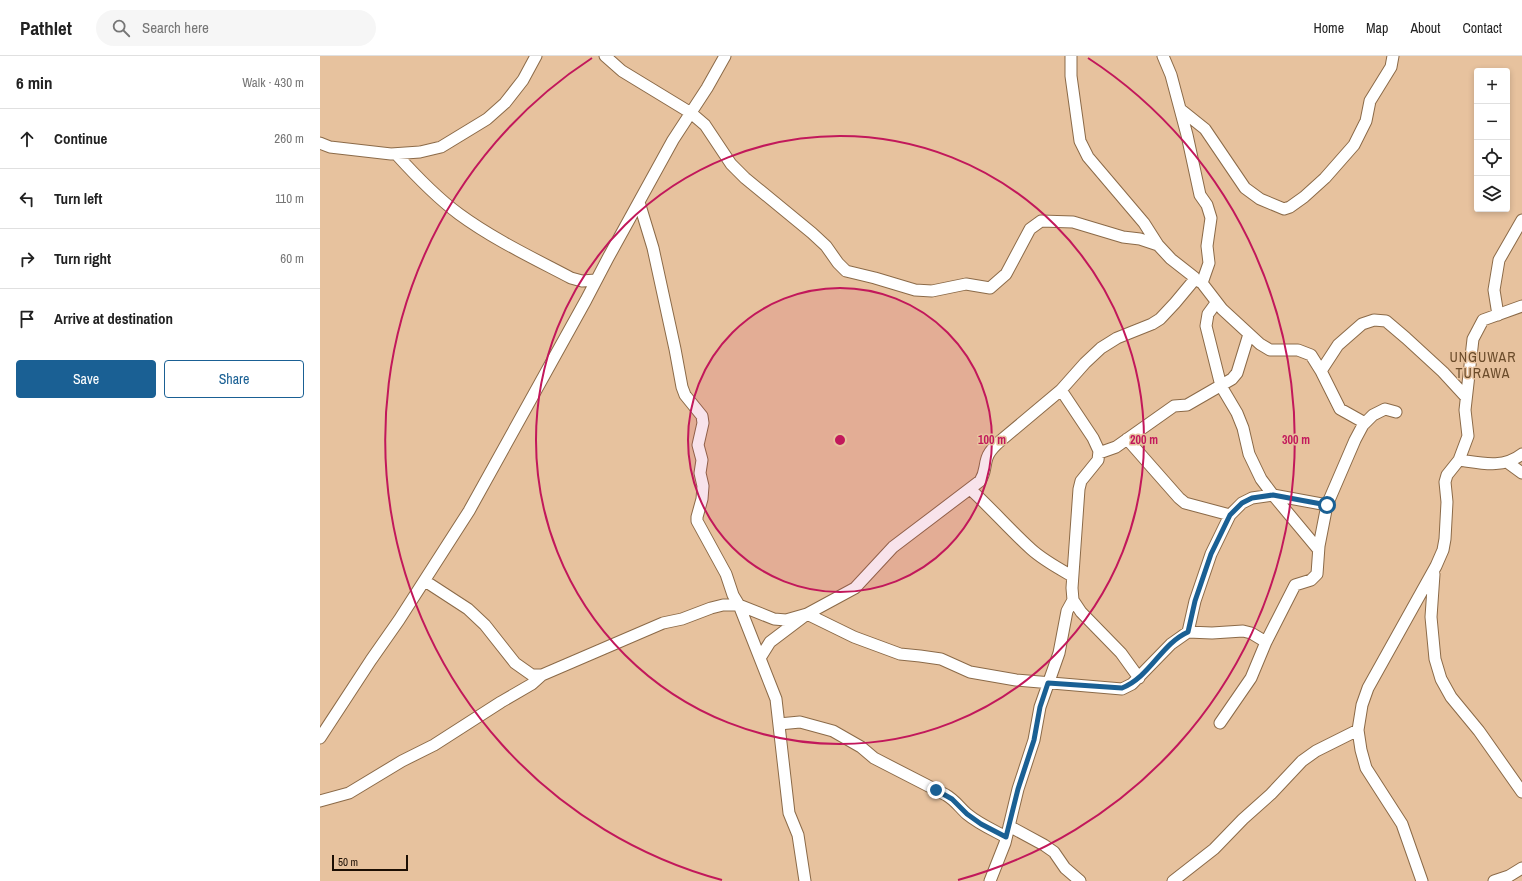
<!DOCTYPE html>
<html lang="en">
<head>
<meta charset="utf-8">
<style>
	body { margin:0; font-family:"Archivo Narrow",sans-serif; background:#f6f6f6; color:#222 }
	.controls { position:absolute; right:12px; top:12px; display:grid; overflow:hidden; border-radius:4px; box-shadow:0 2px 6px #0003 }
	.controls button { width:36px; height:36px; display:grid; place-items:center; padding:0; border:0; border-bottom:1px solid #e0e0e0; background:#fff; color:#222; font:20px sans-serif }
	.scale { position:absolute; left:12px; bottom:10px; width:76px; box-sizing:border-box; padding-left:4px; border:2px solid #1b0e03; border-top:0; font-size:11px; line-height:14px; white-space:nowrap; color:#1b0e03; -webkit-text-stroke:3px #e7c29e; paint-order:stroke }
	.stop { position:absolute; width:12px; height:12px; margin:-9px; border:3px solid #1a6094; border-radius:50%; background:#fff }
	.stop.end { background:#1a6094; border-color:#fff; box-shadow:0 1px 4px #0008 }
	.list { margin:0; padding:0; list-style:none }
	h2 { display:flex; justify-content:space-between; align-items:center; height:52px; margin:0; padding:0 16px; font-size:17px }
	h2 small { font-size:13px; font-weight:400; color:#767676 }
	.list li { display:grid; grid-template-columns:26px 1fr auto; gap:12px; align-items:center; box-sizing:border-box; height:60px; padding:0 16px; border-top:1px solid #e0e0e0 }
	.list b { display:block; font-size:15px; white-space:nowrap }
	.list em { font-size:13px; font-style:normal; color:#767676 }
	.actions { display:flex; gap:8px; padding:12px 16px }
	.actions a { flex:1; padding:9px 0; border:1px solid #1a6094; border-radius:4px; text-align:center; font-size:14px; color:#1a6094 }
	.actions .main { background:#1a6094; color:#fff }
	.icon { flex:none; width:22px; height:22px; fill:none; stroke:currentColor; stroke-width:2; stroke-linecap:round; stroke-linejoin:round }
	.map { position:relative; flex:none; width:1202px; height:825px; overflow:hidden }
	header { display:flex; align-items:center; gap:24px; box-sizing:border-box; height:56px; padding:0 20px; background:#fff; border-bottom:1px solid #e0e0e0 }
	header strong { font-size:19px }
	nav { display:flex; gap:22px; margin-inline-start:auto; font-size:14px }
	.search { width:280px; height:36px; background:#f6f6f6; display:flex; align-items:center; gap:10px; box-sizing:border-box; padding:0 14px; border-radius:22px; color:#767676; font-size:15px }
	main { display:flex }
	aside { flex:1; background:#fff }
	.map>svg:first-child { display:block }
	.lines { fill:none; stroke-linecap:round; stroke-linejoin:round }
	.minor-casing { stroke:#8b6a48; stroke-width:13 }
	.minor { stroke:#fff; stroke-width:11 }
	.route { stroke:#1a6094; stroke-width:5 }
	.ring { fill:none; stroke:#c2185b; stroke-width:2 }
	.labels { text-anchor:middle; stroke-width:3; stroke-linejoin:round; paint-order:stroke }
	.quarter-label { font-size:14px; letter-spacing:1px; fill:#6b4c2b; stroke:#e7c29e }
	.centre { fill:#c2185b; stroke:#e7c29e; stroke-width:2 }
	.ring-label { font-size:12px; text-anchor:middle; font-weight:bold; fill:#c2185b; stroke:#e7c29e; stroke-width:3; stroke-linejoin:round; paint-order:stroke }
</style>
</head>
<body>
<header>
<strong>Pathlet</strong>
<div class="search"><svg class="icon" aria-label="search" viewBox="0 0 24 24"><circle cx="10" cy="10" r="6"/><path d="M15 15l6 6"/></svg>Search here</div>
<nav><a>Home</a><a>Map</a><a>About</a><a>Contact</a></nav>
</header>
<main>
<aside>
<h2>6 min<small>Walk · 430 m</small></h2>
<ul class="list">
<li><svg class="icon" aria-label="ahead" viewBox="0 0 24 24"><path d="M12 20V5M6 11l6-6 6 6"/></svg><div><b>Continue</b></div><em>260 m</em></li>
<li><svg class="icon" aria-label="left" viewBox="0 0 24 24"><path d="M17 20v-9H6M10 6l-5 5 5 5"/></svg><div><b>Turn left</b></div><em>110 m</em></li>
<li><svg class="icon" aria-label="right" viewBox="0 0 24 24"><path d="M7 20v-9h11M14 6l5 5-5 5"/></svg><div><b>Turn right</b></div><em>60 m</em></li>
<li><svg class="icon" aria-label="arrive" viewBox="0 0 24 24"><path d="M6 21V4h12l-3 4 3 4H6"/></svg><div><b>Arrive at destination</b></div></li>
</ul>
<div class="actions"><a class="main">Save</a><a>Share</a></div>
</aside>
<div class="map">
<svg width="1202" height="825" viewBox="0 0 1202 825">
	<rect width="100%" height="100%" fill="#e7c29e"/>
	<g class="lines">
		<defs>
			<path id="minor" d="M 285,0 L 302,15 L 371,57 L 385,69 L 411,108 L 425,122 L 492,177 L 506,190 L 518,207 L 526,215 L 555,222 L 595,234 L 612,235 L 646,228 L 670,232 L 686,218 L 710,173 L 721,165 L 753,166 L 803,181 L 820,183 L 838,189
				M 751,0 L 751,20 L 760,85 L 768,101 L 824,167 L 838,189 L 851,203 L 874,221 L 875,223 L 882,227 L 902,253 L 940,288 L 950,294 L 978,294 L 991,299 L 1001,315 L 1020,353 L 1045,367
				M 843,0 L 851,19 L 867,79 L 880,139 L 887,149 L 891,162 L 887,190 L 889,207 L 882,227
				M 860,53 L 885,73 L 925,132 L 940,143 L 964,153 L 970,151 L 984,141 L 1005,122 L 1034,89 L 1046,65 L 1050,45 L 1071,11 L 1073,0
				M 0,87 L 10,91 L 71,98 L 100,96 L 121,91 L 167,63 L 185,47 L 203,24 L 216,0
				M 76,98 C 95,119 116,141 139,158 C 173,183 213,202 251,222 L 262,225 L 276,224
				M 319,146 L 333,192 L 355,293 L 362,331 L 365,339 L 382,360 L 383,367 L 378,389 L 382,404 L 380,417 L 383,430 L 382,443 L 377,461 L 377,465 L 406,518 L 413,539 L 419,549 L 456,643 L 469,757 L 478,779 L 485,825
				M 896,247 L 888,258 L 886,270 L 901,330 L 917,357 L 923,372 L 929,398 L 941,423 L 953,439 L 998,493
				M 1178,259 L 1174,234 L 1179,204 L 1202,164
				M 1001,315 L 1018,289 L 1042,268 L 1054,264 L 1066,265 L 1086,282 L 1123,316 L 1146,341
				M 741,334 L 773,382 L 779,395 L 778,404 L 761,425 L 759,433 L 752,532 L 753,544 L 761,556 L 801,597 L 819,622
				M 807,383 L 859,442 L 865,447 L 910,459
				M 779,397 L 796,391 L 854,350 L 867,349 L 912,323 L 917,317 L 929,278
				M 1139,404 C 1161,407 1183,413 1202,398
				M 1187,406 L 1202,417
				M 650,433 C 671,452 690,474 711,493 C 723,504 738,512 752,520
				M 1114,518 L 1111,561 L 1115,603 L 1121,623 L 1131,641 L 1159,675 L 1202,736
				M 105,525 L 148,553 L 165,569 L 195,607 L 212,619 L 222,619 L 343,567 L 362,563 L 391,552 L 403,549 L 419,549 L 454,563 L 466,564 L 487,558 L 534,581 L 580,598 L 600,600 L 621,603 L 650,616 L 696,624 L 802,633 L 812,628 L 851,588 L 868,576 L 892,577 L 923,575 L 931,577 L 946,586
				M 868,576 L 875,545 L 891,498 L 910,459 L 922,447 L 932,442 L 953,439 L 1007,449
				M 440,602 L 450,586 L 487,558 L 535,532 L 573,491 L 660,425 C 666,416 664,411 667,402 C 669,395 674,391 679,386 L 741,334 L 765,307 L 781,292 L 797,282 L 832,268 L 840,263 L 855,247 L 875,223
				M 900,667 L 931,622 L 946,586 L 975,529 L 991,524 L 997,518 L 999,490 L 1007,449 L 1035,384 L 1043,369 L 1053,359 L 1065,353 L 1076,356
				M 459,668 L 480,666 L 513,675 L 541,691 L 554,702 L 626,739 C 635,744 640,752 647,758 C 659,768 673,774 686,781
				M 0,682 L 51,604 L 79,564 L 149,455 L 266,244 L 288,202 L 353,84 L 387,32 L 405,0
				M 0,745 L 29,737 L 82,705 L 114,689 L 181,646 L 212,628 L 222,619
				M 689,770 L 724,789 L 734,796 L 745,812 L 760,825
				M 670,825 L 685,787 L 698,733 L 714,684 L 720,651 L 739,597 L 747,555 L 753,544
				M 853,825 L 894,793 L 923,763 L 951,738 L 982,705 L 996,695 L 1038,674
				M 1102,825 L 1082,768 L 1046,712 L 1041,694 L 1038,674 L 1042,649 L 1048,632 L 1116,510 L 1123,494 L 1125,483 L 1127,446 L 1125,426 L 1127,419 L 1139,404 L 1148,380 L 1145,354 L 1153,283 L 1163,264 L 1202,250
				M 1174,825 L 1189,820 L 1202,812"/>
		</defs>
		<use href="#minor" class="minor-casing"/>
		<use href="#minor" class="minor"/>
	</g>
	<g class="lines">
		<path class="route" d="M 616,734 L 632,743 L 647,758 L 661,768 L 686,781 L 698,733 L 714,684 L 720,651 L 728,627 L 802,632 C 830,621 841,588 868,576 L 875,545 L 891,498 L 910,459 L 922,447 L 932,442 L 953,439 L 1007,449"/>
	</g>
	<circle cx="520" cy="384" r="152" fill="#c2185b" fill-opacity=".12"/>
	<g class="ring">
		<circle cx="520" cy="384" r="152"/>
		<circle cx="520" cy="384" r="304"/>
		<path d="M402 824A456 456 0 0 1 272 2M768 2A456 456 0 0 1 638 824"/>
	</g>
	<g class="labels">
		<g class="quarter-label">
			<text x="1163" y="306">UNGUWAR<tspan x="1163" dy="16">TURAWA</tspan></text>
		</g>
	</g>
	<circle cx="520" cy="384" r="6" class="centre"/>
	<g class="ring-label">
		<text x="672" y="388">100 m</text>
		<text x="824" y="388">200 m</text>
		<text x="976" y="388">300 m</text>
	</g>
</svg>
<div class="controls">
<button>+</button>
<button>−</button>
<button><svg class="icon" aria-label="locate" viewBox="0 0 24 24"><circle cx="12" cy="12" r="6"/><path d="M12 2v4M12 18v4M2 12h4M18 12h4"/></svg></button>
<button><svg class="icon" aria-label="layers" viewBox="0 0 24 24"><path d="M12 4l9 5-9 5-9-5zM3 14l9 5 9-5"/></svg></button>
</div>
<div class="scale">50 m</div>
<div class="stop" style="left:1007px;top:449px"></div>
<div class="stop end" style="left:616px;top:734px"></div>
</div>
</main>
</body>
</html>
